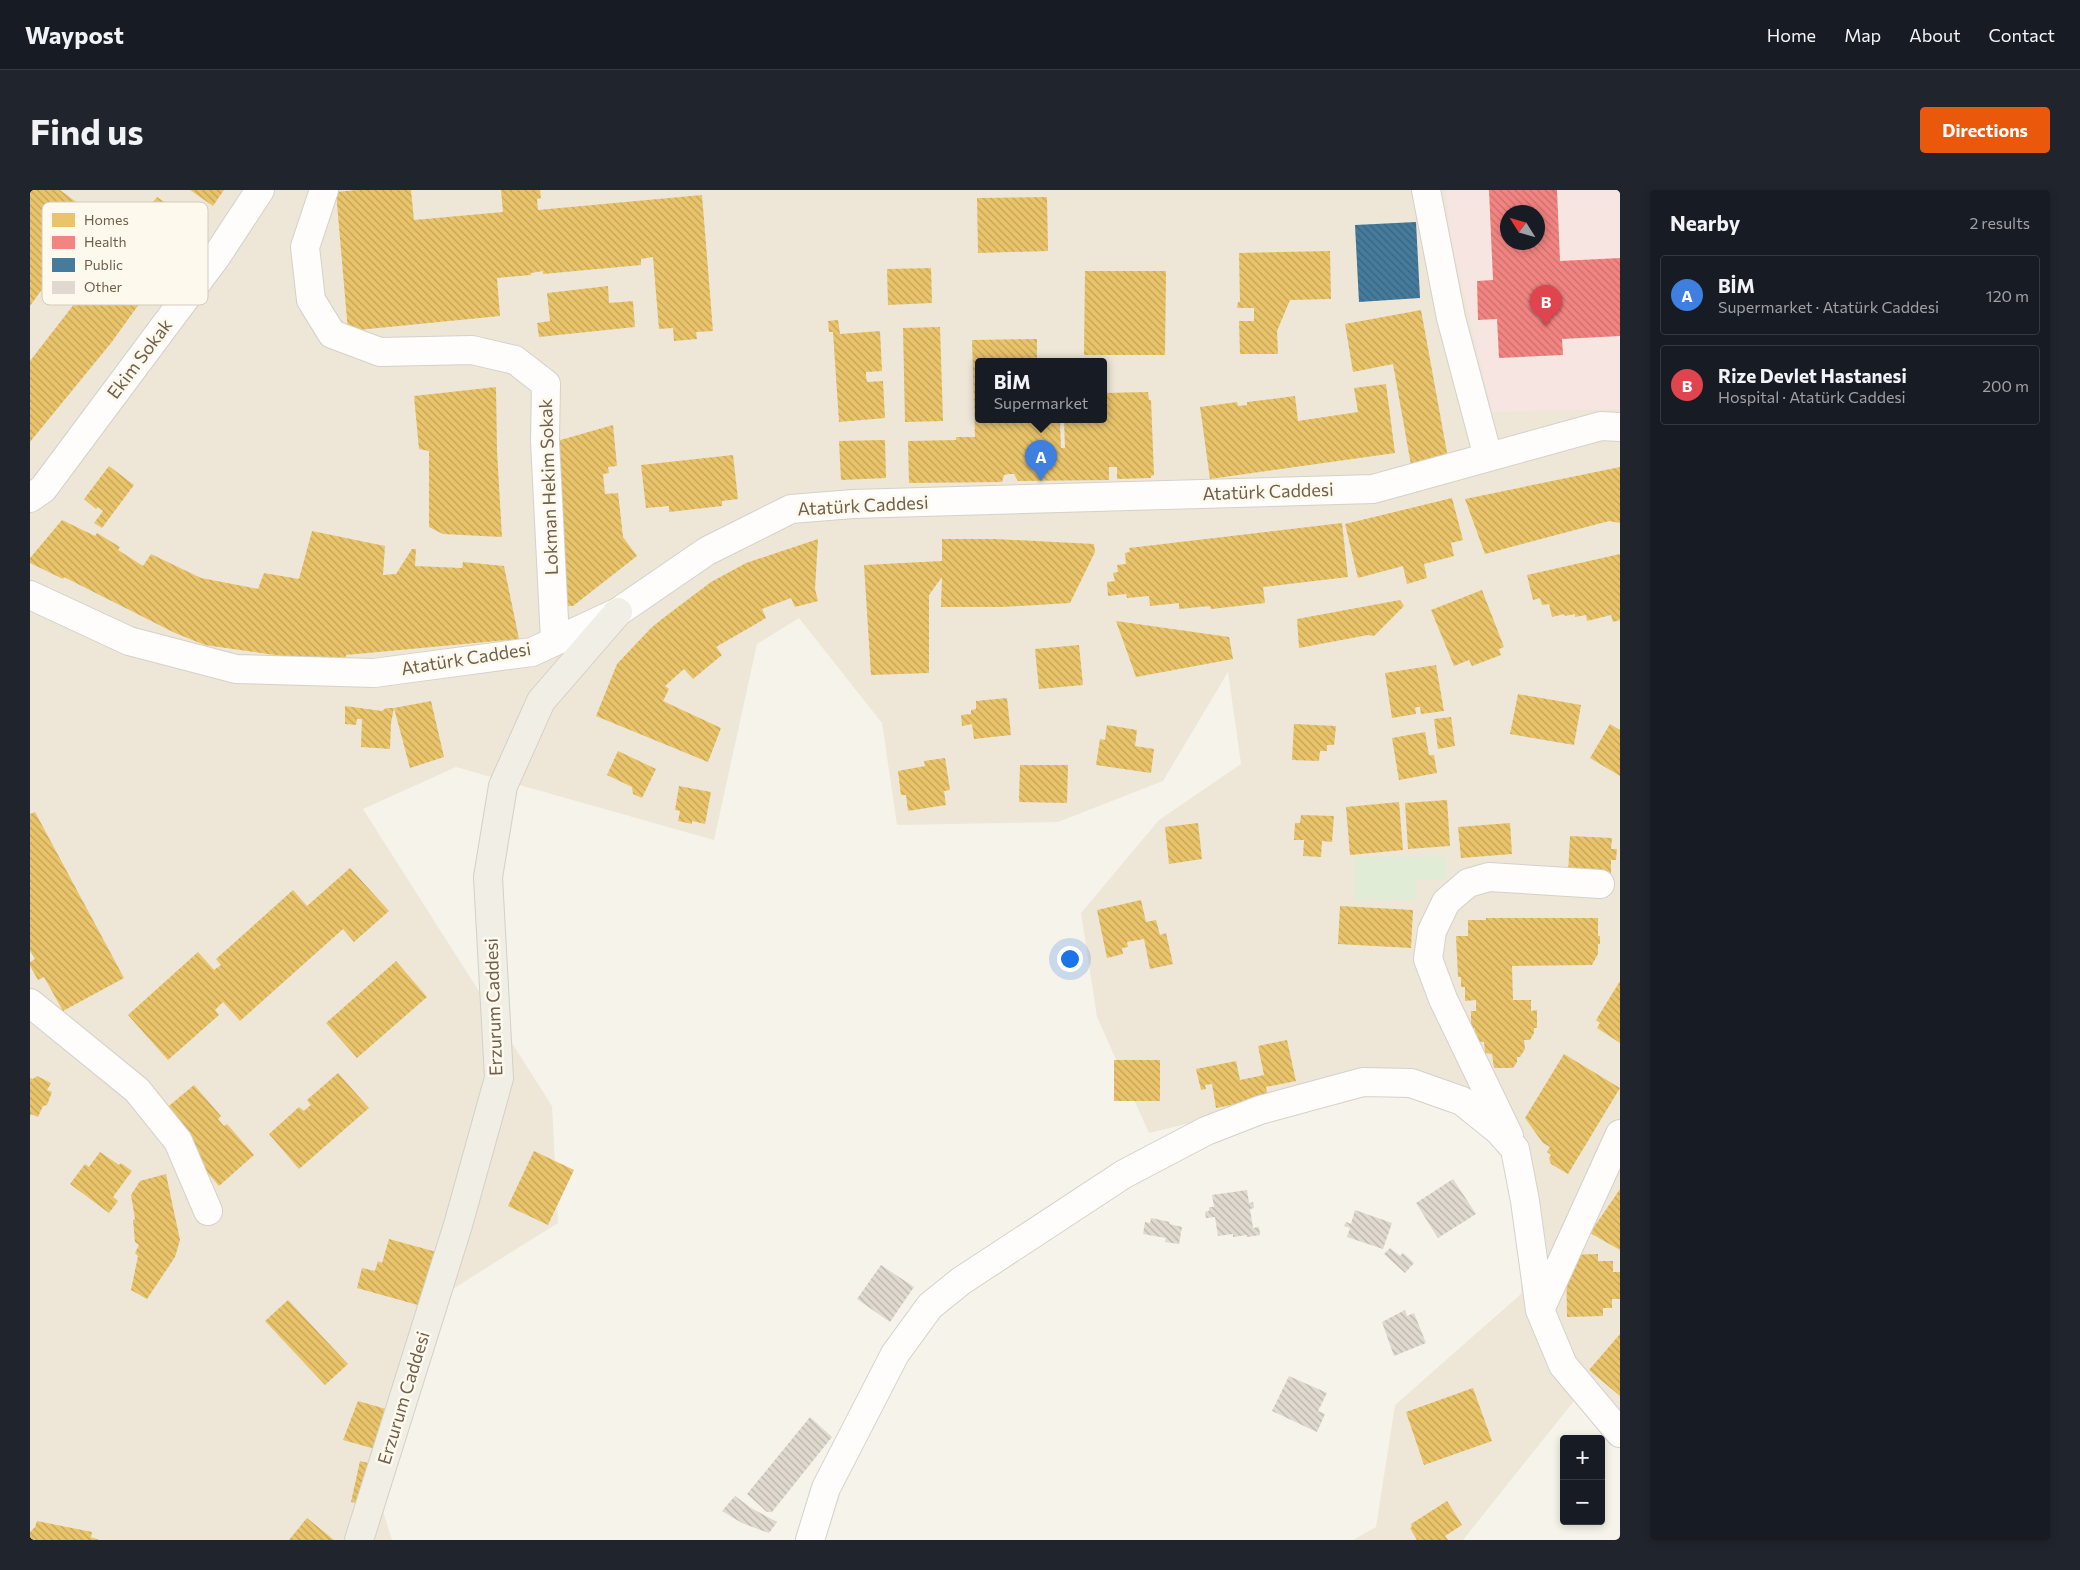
<!DOCTYPE html>
<html lang="en">
<head>
<meta charset="utf-8">
<style>
	body { margin:0; font-family:Commissioner,sans-serif; background:#20242c; color:#f1f3f6 }
	.controls { position:absolute; right:15px; bottom:15px; display:grid; overflow:hidden; border-radius:5px; box-shadow:0 2px 8px #0003 }
	.controls button { width:45px; height:45px; display:grid; place-items:center; padding:0; border:0; border-bottom:1px solid #363941; background:#171b24; color:#f1f3f6; font:25px sans-serif }
	.compass { position:absolute; left:1470px; top:15px; width:45px; height:45px; border-radius:50%; background:#171b24; box-shadow:0 2px 8px #0003; rotate:307deg }
	.you { position:absolute; left:1039px; top:768px; width:18px; height:18px; margin:-12px; border:4px solid #fff; border-radius:50%; background:#1a73e8; box-shadow:0 0 0 8px #1a73e833 }
	.badge { display:grid; place-items:center; width:32px; height:32px; border-radius:50%; background:#ea580c; color:#fff; font-size:16px; font-weight:700 }
	.pin { position:absolute; translate:-50% -41px; filter:drop-shadow(0 1px 2px #0008) }
	.pin::after { content:''; position:absolute; top:26px; width:18px; height:15px; background:inherit; clip-path:polygon(0 0,100% 0,50% 100%) }
	.popup { position:absolute; left:945px; top:168px; width:132px; height:65px; box-sizing:border-box; display:grid; place-content:center; border-radius:5px; background:#171b24; filter:drop-shadow(0 1px 4px #0005); font-size:16px; white-space:nowrap; color:#9ea1a6 }
	.popup b { font-size:19px; color:#f1f3f6 }
	.popup::after { content:''; position:absolute; left:50%; top:100%; margin-left:-10px; border:10px solid transparent; border-top-color:#171b24 }
	.list { margin:0; padding:0; list-style:none }
	h2 { display:flex; justify-content:space-between; align-items:center; height:65px; margin:0; padding:0 20px; font-size:21px }
	h2 small { font-size:16px; font-weight:400; color:#9ea1a6 }
	.list li { display:grid; grid-template-columns:32px 1fr auto; gap:15px; align-items:center; box-sizing:border-box; height:80px; margin:0 10px 10px; padding:0 10px; border:1px solid #363941; border-radius:5px }
	.list b { display:block; font-size:19px; white-space:nowrap }
	.list p { margin:0; font-size:16px; white-space:nowrap; color:#9ea1a6 }
	.list em { font-size:16px; font-style:normal; color:#9ea1a6 }
	.map { position:relative; flex:none; width:1590px; height:1350px; overflow:hidden; border-radius:5px }
	header { display:flex; align-items:center; gap:30px; box-sizing:border-box; height:70px; padding:0 25px; background:#171b24; border-bottom:1px solid #363941 }
	header strong { font-size:24px }
	nav { display:flex; gap:28px; margin-inline-start:auto; font-size:18px }
	.intro { display:flex; align-items:center; justify-content:space-between; box-sizing:border-box; height:120px; padding:0 30px }
	h1 { margin:0; font-size:35px }
	.button { padding:12px 22px; border-radius:5px; background:#ea580c; color:#fff; font-size:18px; font-weight:700 }
	main { display:flex; gap:30px; padding:0 30px }
	aside { flex:1; background:#171b24; border-radius:5px; box-shadow:0 2px 8px #0003 }
	.map>svg:first-child { display:block }
	.residential { fill:#eee7d8; fill-rule:evenodd }
	.medical { fill:#f7e5e1; fill-rule:evenodd }
	.green { fill:#e1ecd6 }
	.homes { fill:url(#homes-back-hatch) }
	.health { fill:url(#health-back-hatch); fill-rule:evenodd }
	.public { fill:url(#public-back-hatch) }
	.building { fill:url(#building-back-hatch) }
	.lines { fill:none; stroke-linecap:round; stroke-linejoin:round }
	.minor-casing { stroke:#d5d0c9; stroke-width:30 }
	.major-casing { stroke:#d4cfc7; stroke-width:30 }
	.minor { stroke:#fefdfc; stroke-width:28 }
	.major { stroke:#f1eee6; stroke-width:28 }
	.labels { text-anchor:middle; stroke-width:5; stroke-linejoin:round; paint-order:stroke }
	.street-label { font-size:18px; fill:#715f4d; stroke:#fdf9ec }
	.key { fill:#fdf9ec; stroke:#d3cbbc; stroke-width:1 }
	.key-label { font-size:14px; fill:#715f4d }
</style>
</head>
<body>
<header>
<strong>Waypost</strong>
<nav><a>Home</a><a>Map</a><a>About</a><a>Contact</a></nav>
</header>
<div class="intro"><h1>Find us</h1><a class="button">Directions</a></div>
<main>
<div class="map">
<svg width="1590" height="1350" viewBox="0 0 1590 1350">
	<defs>
		<pattern id="homes-back-hatch" width="6" height="6" patternUnits="userSpaceOnUse" patternTransform="scale(1.25)"><rect width="6" height="6" fill="#e9c46a"/><path d="M-1 5l2 2M0 0l6 6M5-1l2 2" fill="none" stroke="#c1a259"/></pattern>
		<pattern id="health-back-hatch" width="6" height="6" patternUnits="userSpaceOnUse" patternTransform="scale(1.25)"><rect width="6" height="6" fill="#f28482"/><path d="M-1 5l2 2M0 0l6 6M5-1l2 2" fill="none" stroke="#c86f6d"/></pattern>
		<pattern id="public-back-hatch" width="6" height="6" patternUnits="userSpaceOnUse" patternTransform="scale(1.25)"><rect width="6" height="6" fill="#457b9d"/><path d="M-1 5l2 2M0 0l6 6M5-1l2 2" fill="none" stroke="#3c637c"/></pattern>
		<pattern id="building-back-hatch" width="6" height="6" patternUnits="userSpaceOnUse" patternTransform="scale(1.25)"><rect width="6" height="6" fill="#dfd9d0"/><path d="M-1 5l2 2M0 0l6 6M5-1l2 2" fill="none" stroke="#b9b3ab"/></pattern>
	</defs>
	<rect width="100%" height="100%" fill="#f6f3ea"/>
	<path class="residential" d="M 0,0 L 1590,0 L 1590,1254 L 1544,1211 L 1433,1350 L 1323,1350 L 1346,1337 L 1365,1215 L 1491,1104 L 1494,957 L 1357,885 L 1119,943 L 1067,827 L 1051,723 L 1129,630 L 1211,574 L 1198,482 L 1133,591 L 1028,632 L 867,635 L 852,533 L 769,428 L 727,454 L 684,650 L 426,577 L 333,619 L 522,916 L 528,1033 L 418,1102 L 351,1315 L 362,1350 L 0,1350 ZM 1478,22 L 1508,22 L 1508,52 L 1478,52 ZM 948,172 L 1074,172 L 1074,230 L 948,230 Z"/>
	<path class="medical" d="M 1416,0 L 1590,0 L 1590,219 L 1462,222 L 1421,48 ZM 1478,22 L 1508,22 L 1508,52 L 1478,52 Z"/>
	<path class="green" d="M 1416,666 L 1416,690 L 1386,690 L 1386,710 L 1324,710 L 1324,667 Z"/>
	<path class="homes" d="M 0,0 L 30,0 L 65,26 L 0,116 Z
		M 160,0 L 194,0 L 183,16 Z
		M 327,0 L 381,0 L 384,30 L 473,22 L 471,0 L 510,0 L 511,8 L 507,9 L 508,20 L 672,5 L 683,141 L 666,142 L 667,149 L 644,151 L 643,138 L 629,139 L 623,67 L 611,69 L 611,75 L 513,84 L 513,81 L 501,83 L 501,85 L 467,88 L 470,126 L 318,141 L 306,2 Z
		M 127,7 L 167,34 L 81,153 L 0,252 L 0,171 Z
		M 1017,7 L 1018,61 L 948,63 L 947,8 Z
		M 1300,61 L 1301,109 L 1260,110 L 1247,141 L 1248,164 L 1210,164 L 1209,131 L 1224,131 L 1224,118 L 1207,118 L 1208,112 L 1210,112 L 1209,63 Z
		M 901,78 L 902,113 L 858,115 L 857,79 Z
		M 1055,81 L 1136,81 L 1135,165 L 1054,165 Z
		M 578,96 L 579,113 L 603,111 L 605,137 L 509,147 L 507,133 L 520,131 L 517,103 Z
		M 1391,120 L 1418,268 L 1381,275 L 1363,174 L 1323,182 L 1315,134 Z
		M 808,130 L 810,144 L 850,141 L 852,181 L 836,182 L 836,186 L 837,192 L 853,191 L 855,228 L 809,232 L 803,142 L 799,142 L 798,131 Z
		M 910,137 L 913,231 L 875,232 L 873,138 Z
		M 1007,149 L 1007,172 L 948,172 L 948,230 L 1030,230 L 1031,258 L 1035,258 L 1034,230 L 1074,230 L 1074,203 L 1118,202 L 1119,210 L 1121,210 L 1124,285 L 1121,286 L 1121,288 L 1087,289 L 1087,277 L 1079,277 L 1079,290 L 988,291 L 984,284 L 979,284 L 974,285 L 972,292 L 879,293 L 878,251 L 926,250 L 926,247 L 945,247 L 942,150 Z
		M 1356,194 L 1365,263 L 1180,289 L 1170,217 L 1207,212 L 1208,216 L 1217,215 L 1217,212 L 1265,206 L 1268,231 L 1328,222 L 1324,198 Z
		M 466,197 L 467,261 L 472,347 L 413,344 L 399,337 L 399,261 L 389,259 L 384,206 Z
		M 583,235 L 587,276 L 578,277 L 579,283 L 573,284 L 575,304 L 588,303 L 593,347 L 607,366 L 543,416 L 538,416 L 520,253 Z
		M 855,250 L 856,288 L 811,290 L 809,251 Z
		M 703,265 L 708,309 L 692,311 L 692,316 L 639,322 L 639,316 L 616,318 L 611,275 Z
		M 79,276 L 104,295 L 72,338 L 64,333 L 73,321 L 68,317 L 66,319 L 54,309 Z
		M 1590,277 L 1590,333 L 1579,331 L 1455,364 L 1435,309 Z
		M 1422,308 L 1433,350 L 1421,353 L 1424,366 L 1394,374 L 1397,388 L 1377,394 L 1373,376 L 1328,388 L 1315,334 Z
		M 32,330 L 65,346 L 67,343 L 90,357 L 88,360 L 113,376 L 121,364 L 171,388 L 228,399 L 234,383 L 269,389 L 282,341 L 355,356 L 353,385 L 366,384 L 382,359 L 386,359 L 385,376 L 432,378 L 433,372 L 474,376 L 489,449 L 316,465 L 316,470 L 252,466 L 175,455 L 145,443 L 34,387 L 33,389 L 0,373 L 0,368 Z
		M 1312,333 L 1318,387 L 1233,397 L 1235,413 L 1181,419 L 1180,416 L 1149,419 L 1149,413 L 1120,416 L 1119,406 L 1097,408 L 1096,404 L 1078,406 L 1077,392 L 1085,391 L 1083,383 L 1088,382 L 1087,375 L 1096,374 L 1095,363 L 1100,362 L 1099,358 Z
		M 788,349 L 785,399 L 788,411 L 765,417 L 761,408 L 732,419 L 736,428 L 686,457 L 692,465 L 663,489 L 654,479 L 635,496 L 639,499 L 633,511 L 691,538 L 678,572 L 566,526 L 587,474 L 621,438 L 632,429 L 681,392 L 716,373 Z
		M 912,349 L 965,349 L 1064,354 L 1065,362 L 1040,413 L 972,417 L 911,417 L 912,387 L 899,405 L 899,483 L 841,485 L 834,375 L 912,371 Z
		M 1590,364 L 1590,430 L 1583,432 L 1581,425 L 1557,431 L 1556,425 L 1545,427 L 1545,424 L 1535,426 L 1534,424 L 1522,427 L 1519,414 L 1512,415 L 1510,408 L 1503,410 L 1497,385 Z
		M 1452,400 L 1474,457 L 1469,459 L 1471,465 L 1442,476 L 1439,470 L 1424,476 L 1401,420 Z
		M 1370,410 L 1374,416 L 1344,446 L 1338,445 L 1269,458 L 1267,429 Z
		M 1086,431 L 1199,447 L 1203,469 L 1106,487 Z
		M 1049,455 L 1053,495 L 1009,499 L 1005,459 Z
		M 1406,475 L 1414,521 L 1391,524 L 1390,517 L 1387,517 L 1385,518 L 1386,524 L 1362,528 L 1355,483 Z
		M 1488,504 L 1551,515 L 1544,555 L 1480,544 Z
		M 977,508 L 981,545 L 944,549 L 942,534 L 932,536 L 931,525 L 941,524 L 941,520 L 946,519 L 946,511 Z
		M 401,511 L 414,567 L 380,578 L 364,518 Z
		M 315,516 L 352,521 L 356,518 L 364,518 L 361,533 L 360,559 L 331,557 L 332,529 L 327,529 L 326,535 L 315,534 Z
		M 1421,527 L 1425,556 L 1408,559 L 1404,529 Z
		M 1264,534 L 1306,536 L 1304,555 L 1297,555 L 1297,561 L 1290,561 L 1289,571 L 1262,570 Z
		M 1580,534 L 1590,540 L 1590,586 L 1560,568 Z
		M 1077,535 L 1107,540 L 1105,556 L 1124,559 L 1121,583 L 1066,575 L 1070,549 L 1075,550 Z
		M 1395,542 L 1399,565 L 1404,565 L 1407,583 L 1369,590 L 1362,548 Z
		M 588,561 L 626,579 L 612,608 L 603,604 L 602,597 L 577,585 Z
		M 915,568 L 920,600 L 914,601 L 916,615 L 878,621 L 876,605 L 871,605 L 868,581 L 895,576 L 894,571 Z
		M 990,575 L 1038,575 L 1037,613 L 989,612 Z
		M 649,596 L 681,602 L 675,634 L 662,631 L 662,634 L 648,631 L 650,621 L 645,620 Z
		M 1417,610 L 1420,656 L 1378,659 L 1375,613 Z
		M 1369,612 L 1373,660 L 1320,665 L 1316,617 Z
		M 5,622 L 94,788 L 33,821 L 14,787 L 8,790 L 0,776 L 0,772 L 5,769 L 0,761 L 0,624 Z
		M 1271,625 L 1304,626 L 1302,652 L 1292,651 L 1291,667 L 1273,666 L 1274,650 L 1264,650 L 1265,633 L 1270,633 Z
		M 1168,633 L 1172,669 L 1139,674 L 1135,637 Z
		M 1480,633 L 1482,664 L 1431,668 L 1428,637 Z
		M 1540,646 L 1582,648 L 1581,659 L 1587,659 L 1586,670 L 1581,670 L 1581,687 L 1538,685 Z
		M 320,678 L 359,721 L 324,752 L 313,739 L 210,831 L 193,812 L 185,820 L 189,825 L 138,870 L 98,825 L 168,762 L 184,780 L 191,775 L 186,769 L 263,700 L 277,716 Z
		M 1111,710 L 1116,732 L 1126,730 L 1130,745 L 1136,743 L 1143,774 L 1120,779 L 1114,749 L 1097,752 L 1098,757 L 1092,758 L 1093,764 L 1077,768 L 1067,720 Z
		M 1310,716 L 1383,720 L 1381,758 L 1308,754 Z
		M 1456,728 L 1568,728 L 1568,746 L 1570,746 L 1570,754 L 1568,754 L 1568,764 L 1562,775 L 1482,776 L 1483,810 L 1501,810 L 1501,821 L 1507,820 L 1507,838 L 1504,838 L 1504,843 L 1500,850 L 1494,850 L 1495,859 L 1490,867 L 1487,867 L 1487,872 L 1483,878 L 1464,878 L 1462,864 L 1455,863 L 1454,852 L 1445,851 L 1445,838 L 1441,839 L 1441,821 L 1446,821 L 1446,810 L 1435,811 L 1435,797 L 1431,797 L 1431,787 L 1428,787 L 1426,746 L 1438,746 L 1438,730 L 1456,730 Z
		M 366,771 L 397,807 L 327,868 L 296,833 Z
		M 1590,791 L 1590,853 L 1567,838 L 1570,833 L 1566,830 Z
		M 1257,850 L 1266,891 L 1236,897 L 1238,908 L 1186,918 L 1182,894 L 1175,895 L 1176,899 L 1171,900 L 1166,879 L 1206,871 L 1210,890 L 1234,885 L 1228,856 Z
		M 1534,864 L 1590,898 L 1538,984 L 1521,974 L 1519,968 L 1521,965 L 1517,962 L 1520,957 L 1513,953 L 1495,928 Z
		M 1084,870 L 1130,870 L 1130,911 L 1084,911 Z
		M 308,883 L 339,918 L 269,979 L 239,944 L 269,917 L 274,921 L 277,918 L 281,915 L 277,910 Z
		M 7,886 L 21,893 L 17,900 L 22,902 L 17,915 L 13,916 L 8,927 L 1,924 L 0,927 L 0,888 L 3,889 Z
		M 164,895 L 191,926 L 188,929 L 194,936 L 197,934 L 224,965 L 189,996 L 128,925 Z
		M 504,961 L 544,980 L 518,1035 L 478,1016 Z
		M 70,962 L 89,975 L 91,973 L 102,981 L 83,1007 L 88,1011 L 79,1023 L 40,994 L 55,974 L 59,977 Z
		M 136,984 L 150,1050 L 145,1067 L 117,1109 L 101,1100 L 108,1066 L 105,1063 L 109,1055 L 105,1052 L 103,1030 L 105,1029 L 101,1005 L 110,991 Z
		M 1590,999 L 1590,1060 L 1560,1043 Z
		M 359,1049 L 410,1063 L 395,1117 L 327,1098 L 332,1078 L 345,1081 L 348,1071 L 352,1073 Z
		M 1568,1064 L 1568,1071 L 1583,1071 L 1583,1082 L 1590,1082 L 1590,1109 L 1582,1109 L 1582,1118 L 1573,1118 L 1573,1126 L 1537,1127 L 1536,1065 Z
		M 258,1110 L 318,1174 L 295,1195 L 235,1131 Z
		M 1590,1144 L 1590,1206 L 1559,1180 Z
		M 1443,1198 L 1462,1251 L 1394,1275 L 1376,1222 Z
		M 328,1211 L 363,1221 L 352,1261 L 313,1250 Z
		M 330,1271 L 347,1275 L 338,1315 L 321,1312 Z
		M 1417,1311 L 1432,1335 L 1415,1346 L 1418,1350 L 1387,1350 L 1380,1338 L 1382,1337 L 1381,1334 Z
		M 277,1328 L 304,1350 L 259,1350 Z
		M 7,1331 L 62,1342 L 61,1347 L 69,1350 L 0,1350 L 0,1342 L 5,1337 Z"/>
	<path class="health" d="M 1459,0 L 1527,0 L 1530,71 L 1590,68 L 1590,146 L 1532,149 L 1533,165 L 1469,168 L 1467,129 L 1448,130 L 1447,91 L 1463,90 ZM 1478,22 L 1508,22 L 1508,52 L 1478,52 Z"/>
	<path class="public" d="M 1386,32 L 1390,108 L 1329,112 L 1325,35 Z"/>
	<path class="building" d="M 1423,989 L 1446,1024 L 1408,1048 L 1386,1013 Z
		M 1217,1000 L 1219,1013 L 1223,1012 L 1224,1018 L 1220,1019 L 1223,1038 L 1229,1037 L 1230,1045 L 1217,1047 L 1217,1045 L 1203,1047 L 1203,1044 L 1188,1046 L 1185,1027 L 1176,1028 L 1175,1022 L 1179,1021 L 1179,1017 L 1184,1017 L 1182,1005 Z
		M 1325,1020 L 1362,1033 L 1353,1059 L 1317,1047 L 1320,1038 L 1314,1036 L 1316,1032 L 1321,1034 Z
		M 1121,1028 L 1140,1032 L 1139,1034 L 1152,1037 L 1149,1054 L 1135,1052 L 1136,1048 L 1113,1044 L 1115,1032 L 1120,1033 Z
		M 1360,1058 L 1370,1066 L 1373,1063 L 1384,1073 L 1375,1083 L 1354,1064 Z
		M 851,1075 L 884,1097 L 860,1132 L 827,1109 Z
		M 1375,1120 L 1377,1126 L 1384,1123 L 1396,1153 L 1364,1166 L 1352,1132 Z
		M 1259,1186 L 1297,1203 L 1288,1221 L 1295,1224 L 1287,1242 L 1242,1221 Z
		M 780,1227 L 802,1247 L 742,1322 L 737,1322 L 717,1304 Z
		M 705,1306 L 721,1318 L 747,1332 L 739,1343 L 712,1333 L 692,1321 Z"/>
	<g class="lines">
		<defs>
			<path id="minor" d="M 294,0 L 275,57 L 281,110 L 302,144 L 350,162 L 442,160 L 485,170 L 516,194 L 515,251 L 525,450
				M 1396,0 L 1421,128 L 1458,267
				M 0,308 L 13,299 L 186,67 L 230,0
				M 0,405 L 99,451 L 206,479 L 344,483 L 502,462 L 588,422 L 677,361 L 761,319 L 823,314 L 1343,299 L 1571,236 L 1590,237
				M 0,813 L 107,900 L 148,951 L 178,1021
				M 1479,946 L 1413,809 L 1398,769 L 1402,741 L 1416,712 L 1438,693 L 1459,687 L 1570,694
				M 1510,1120 L 1590,944
				M 780,1350 L 796,1298 L 865,1164 L 900,1116 L 931,1091 L 1094,984 L 1176,941 L 1230,920 L 1333,892 L 1381,893 L 1432,911 L 1468,940 L 1485,959 L 1495,1011 L 1510,1120 L 1533,1175 L 1590,1243"/>
			<path id="major" d="M 329,1350 L 428,1035 L 469,888 L 458,687 L 473,596 L 511,511 L 588,422"/>
		</defs>
		<use href="#minor" class="minor-casing"/>
		<use href="#major" class="major-casing"/>
		<use href="#minor" class="minor"/>
		<use href="#major" class="major"/>
	</g>
	<g class="labels">
		<g class="street-label">
			<text transform="translate(110 169) rotate(-53)" y="6">Ekim Sokak</text>
			<text transform="translate(519 297) rotate(-92)" y="6">Lokman Hekim Sokak</text>
			<text transform="translate(1238 302) rotate(-2)" y="6">Atatürk Caddesi</text>
			<text transform="translate(833 316) rotate(-3)" y="6">Atatürk Caddesi</text>
			<text transform="translate(436 469) rotate(-9)" y="6">Atatürk Caddesi</text>
			<text transform="translate(464 817) rotate(-92)" y="6">Erzurum Caddesi</text>
			<text transform="translate(374 1208) rotate(-73)" y="6">Erzurum Caddesi</text>
		</g>
	</g>
	<rect x="12" y="12" width="166" height="103" rx="8" class="key"/>
	<rect x="22" y="23" width="23" height="14" fill="#e9c46a"/>
	<rect x="22" y="46" width="23" height="13" fill="#f28482"/>
	<rect x="22" y="68" width="23" height="14" fill="#457b9d"/>
	<rect x="22" y="91" width="23" height="13" fill="#dfd9d0"/>
	<g class="key-label">
		<text x="54" y="35">Homes</text>
		<text x="54" y="57">Health</text>
		<text x="54" y="80">Public</text>
		<text x="54" y="102">Other</text>
	</g>
</svg>
<div class="controls">
<button>+</button>
<button>−</button>
</div>
<svg class="compass" viewBox="-18 -18 36 36"><path d="M0-13l5 13h-10z" fill="#e53935"/><path d="M0 13l5-13h-10z" fill="#9ea1a6"/></svg>
<div class="you"></div>
<div class="pin badge" style="left:1011px;top:291px;background:#3f7fe0">A</div>
<div class="popup"><b>BİM</b>Supermarket</div>
<div class="pin badge" style="left:1516px;top:136px;background:#e0444e">B</div>
</div>
<aside>
<h2>Nearby<small>2 results</small></h2>
<ul class="list">
<li><span class="badge" style="background:#3f7fe0">A</span><div><b>BİM</b><p>Supermarket · Atatürk Caddesi</p></div><em>120 m</em></li>
<li><span class="badge" style="background:#e0444e">B</span><div><b>Rize Devlet Hastanesi</b><p>Hospital · Atatürk Caddesi</p></div><em>200 m</em></li>
</ul>
</aside>
</main>
</body>
</html>
